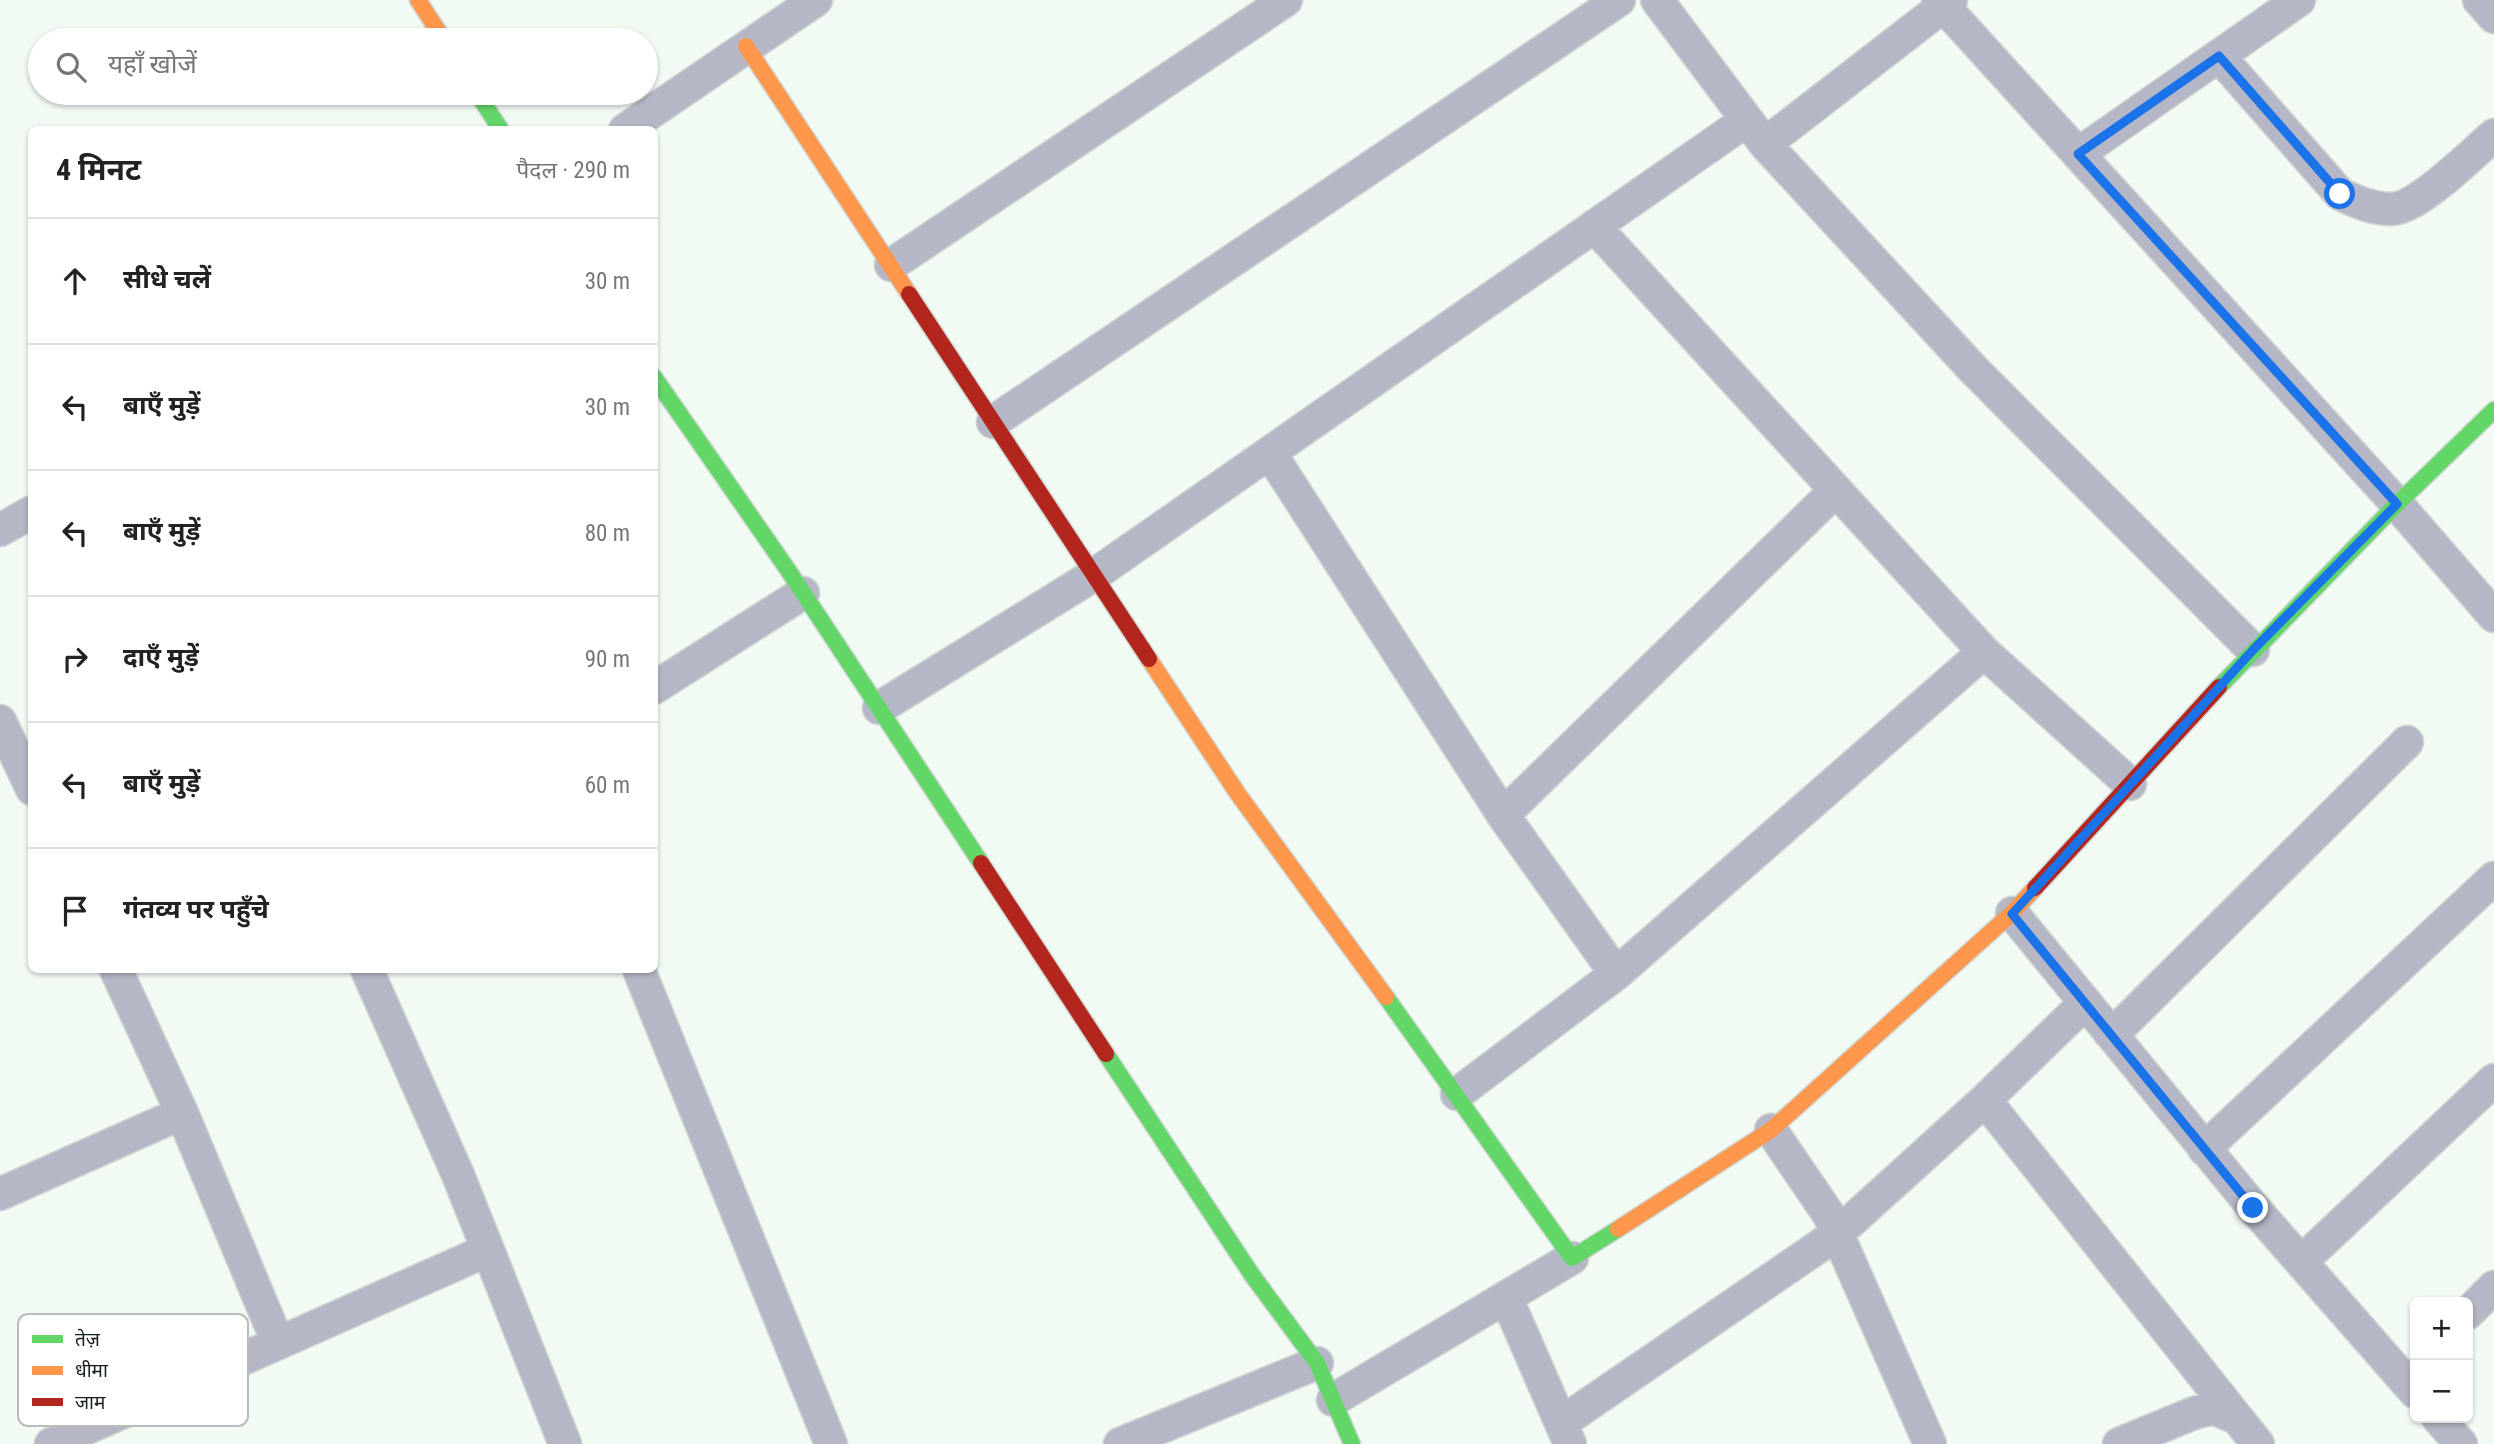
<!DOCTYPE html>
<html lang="hi">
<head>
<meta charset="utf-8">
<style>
	body { margin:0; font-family:"Roboto Condensed","Noto Sans Devanagari",sans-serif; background:#f6f6f6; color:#222 }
	.controls { position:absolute; right:21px; bottom:21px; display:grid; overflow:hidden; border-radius:10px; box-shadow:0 2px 5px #0004 }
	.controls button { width:63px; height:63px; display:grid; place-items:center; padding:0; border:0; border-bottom:2px solid #e0e0e0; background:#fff; color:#222; font:35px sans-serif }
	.stop { position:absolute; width:21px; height:21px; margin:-16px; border:5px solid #1a73e8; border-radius:50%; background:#fff }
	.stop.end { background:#1a73e8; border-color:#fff; box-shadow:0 2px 7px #0008 }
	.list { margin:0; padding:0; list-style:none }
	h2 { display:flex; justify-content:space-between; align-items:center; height:91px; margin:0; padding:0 28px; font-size:30px }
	h2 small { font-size:23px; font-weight:400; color:#767676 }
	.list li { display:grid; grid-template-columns:46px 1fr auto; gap:21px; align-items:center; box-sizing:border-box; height:126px; padding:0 28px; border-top:2px solid #e0e0e0 }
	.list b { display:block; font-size:26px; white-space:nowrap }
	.list em { font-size:23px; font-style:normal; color:#767676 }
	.icon { flex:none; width:38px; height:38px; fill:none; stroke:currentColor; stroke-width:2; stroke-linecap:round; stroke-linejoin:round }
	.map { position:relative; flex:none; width:2494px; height:1444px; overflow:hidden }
	.search { position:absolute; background:#fff; box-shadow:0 2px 5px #0004; left:28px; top:28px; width:630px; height:77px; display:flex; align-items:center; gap:18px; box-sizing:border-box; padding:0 24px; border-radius:38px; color:#767676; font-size:26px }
	.panel { position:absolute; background:#fff; box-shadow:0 2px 5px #0004; left:28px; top:126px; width:630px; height:847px; border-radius:10px }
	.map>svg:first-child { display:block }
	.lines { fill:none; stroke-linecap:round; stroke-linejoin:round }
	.street-casing { stroke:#cfd6d2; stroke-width:35 }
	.fast-casing { stroke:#cfd6d2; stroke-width:19 }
	.slow-casing { stroke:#cfd6d2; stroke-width:19 }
	.jam-casing { stroke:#cfd6d2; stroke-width:19 }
	.street { stroke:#b6b7c6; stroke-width:32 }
	.fast { stroke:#63d668; stroke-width:16 }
	.slow { stroke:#ff974d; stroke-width:16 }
	.jam { stroke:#b3261e; stroke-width:16 }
	.route { stroke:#1a73e8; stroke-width:9 }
	.key { fill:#fff; stroke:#b9bcba; stroke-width:2 }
	.key-label { font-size:19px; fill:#151f18 }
</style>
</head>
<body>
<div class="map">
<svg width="2494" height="1444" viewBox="0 0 2494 1444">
	<rect width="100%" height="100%" fill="#f2faf4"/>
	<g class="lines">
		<defs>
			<path id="street" d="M 1657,0 L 1765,144 L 1973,369 L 2253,650
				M 1938,0 L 2397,504 L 2494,616
				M 2479,0 L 2494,17
				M 2219,56 L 2340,194 C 2357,202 2372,209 2392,209 C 2419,208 2473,153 2494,135
				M 625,130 L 816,0
				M 1765,144 L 1951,0
				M 2078,154 L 2299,0
				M 891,265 L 1286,0
				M 993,422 L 1619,0
				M 1270,453 L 1503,815 L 1616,974 L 1984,652 L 1595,227
				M 0,530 L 32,512
				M 1984,652 L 2130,784
				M 654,688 L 803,593
				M 879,708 L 1094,575 L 1747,120
				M 0,721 L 32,789
				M 1503,815 L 1836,490
				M 2012,913 L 2253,1207 L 2415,1392
				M 116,970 L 182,1113 L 278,1343
				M 639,970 L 831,1444
				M 2109,1032 L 2124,1023 L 2407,742
				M 1457,1094 L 1616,974
				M 1985,1100 L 2237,1418
				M 1771,1130 L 1829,1215 L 1930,1444
				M 2204,1149 L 2494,878
				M 0,1194 L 182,1113
				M 488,1250 L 565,1444
				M 2301,1262 L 2494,1080
				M 1506,1297 L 1570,1444
				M 2468,1313 L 2494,1287
				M 1333,1400 L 1572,1258
				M 2438,1418 L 2461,1444
				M 1561,1423 L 1837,1234 L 1985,1100 L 2085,1003
				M 51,1444 L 488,1250 L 458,1175 L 367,970
				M 1120,1444 L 1317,1363
				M 2119,1444 L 2194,1413 L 2213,1408 L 2237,1418 L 2258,1444"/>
			<path id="fast" d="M 477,93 L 501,130
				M 654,377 L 788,570 L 981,863
				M 2219,687 L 2397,504 L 2494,410
				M 1386,997 L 1572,1258 L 1618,1229
				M 1106,1054 L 1252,1275 L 1317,1363 L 1352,1444"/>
			<path id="slow" d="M 418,0 L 444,40
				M 746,46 L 909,294
				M 1149,659 L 1238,794 L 1386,997
				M 1618,1229 L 1771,1130 L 2012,913 L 2035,888"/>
			<path id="jam" d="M 909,294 L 1149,659
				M 981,863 L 1106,1054
				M 2035,888 L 2219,687"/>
		</defs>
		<use href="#street" class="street-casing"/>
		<use href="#fast" class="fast-casing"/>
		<use href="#slow" class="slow-casing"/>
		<use href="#jam" class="jam-casing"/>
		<use href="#street" class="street"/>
		<use href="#fast" class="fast"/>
		<use href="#slow" class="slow"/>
		<use href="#jam" class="jam"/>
	</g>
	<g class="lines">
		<path class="route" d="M 2253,1208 L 2012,914 L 2253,650 L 2397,504 L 2078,154 L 2219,56 L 2340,194"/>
	</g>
	<rect x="18" y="1314" width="230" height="112" rx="10" class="key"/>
	<rect x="32" y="1335" width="31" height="8" fill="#63d668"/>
	<rect x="32" y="1366" width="31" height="9" fill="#ff974d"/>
	<rect x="32" y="1398" width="31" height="8" fill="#b3261e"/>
	<g class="key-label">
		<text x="75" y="1346">तेज़</text>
		<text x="75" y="1377">धीमा</text>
		<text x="75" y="1409">जाम</text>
	</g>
</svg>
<div class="controls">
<button>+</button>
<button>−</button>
</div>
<div class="stop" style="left:2340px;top:194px"></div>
<div class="stop end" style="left:2253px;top:1208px"></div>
<div class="search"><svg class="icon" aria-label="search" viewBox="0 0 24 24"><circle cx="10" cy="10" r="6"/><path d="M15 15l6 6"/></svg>यहाँ खोजें</div>
<section class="panel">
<h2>4 मिनट<small>पैदल · 290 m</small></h2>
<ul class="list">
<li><svg class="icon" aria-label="ahead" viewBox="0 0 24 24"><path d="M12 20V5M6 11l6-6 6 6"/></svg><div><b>सीधे चलें</b></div><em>30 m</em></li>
<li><svg class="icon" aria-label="left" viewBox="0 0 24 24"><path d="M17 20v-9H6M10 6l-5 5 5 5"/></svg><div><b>बाएँ मुड़ें</b></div><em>30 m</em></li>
<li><svg class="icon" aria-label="left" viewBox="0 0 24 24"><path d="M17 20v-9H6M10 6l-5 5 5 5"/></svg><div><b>बाएँ मुड़ें</b></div><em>80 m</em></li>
<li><svg class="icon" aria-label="right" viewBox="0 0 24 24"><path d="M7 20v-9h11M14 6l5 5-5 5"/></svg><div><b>दाएँ मुड़ें</b></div><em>90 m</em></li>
<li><svg class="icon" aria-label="left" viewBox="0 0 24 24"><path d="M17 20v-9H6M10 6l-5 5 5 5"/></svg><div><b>बाएँ मुड़ें</b></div><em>60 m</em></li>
<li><svg class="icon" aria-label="arrive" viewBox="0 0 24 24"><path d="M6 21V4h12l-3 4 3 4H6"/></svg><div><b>गंतव्य पर पहुँचे</b></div></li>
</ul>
</section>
</div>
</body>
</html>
